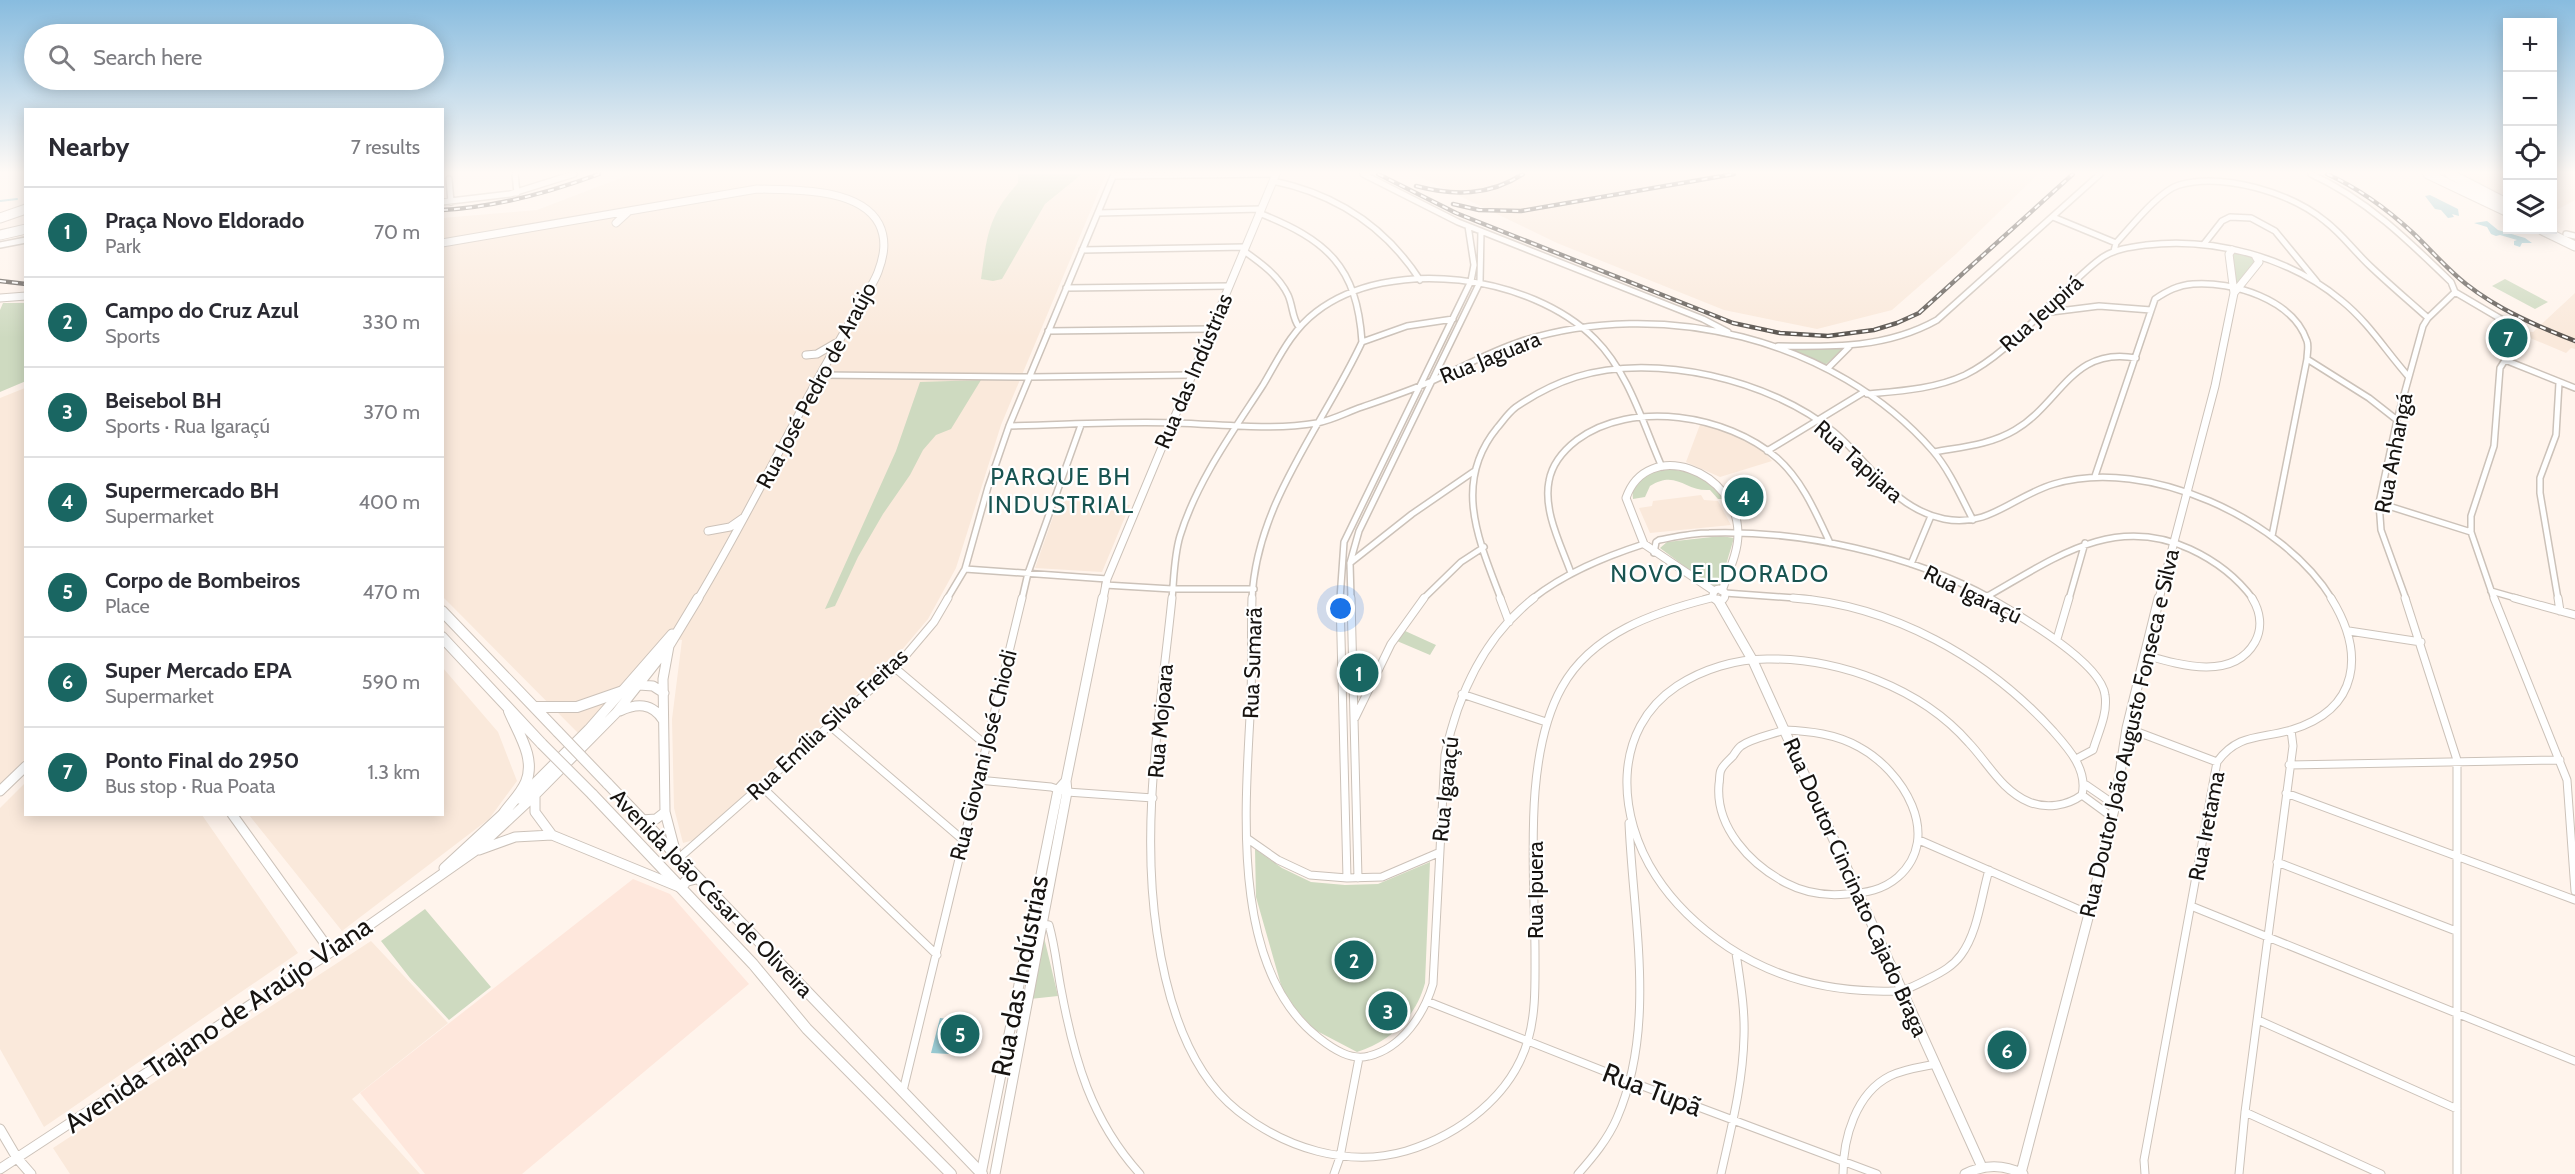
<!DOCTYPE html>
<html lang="en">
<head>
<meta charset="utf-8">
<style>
	body { margin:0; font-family:Cabin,sans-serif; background:#f7f7f7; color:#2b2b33 }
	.controls { position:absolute; right:18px; top:18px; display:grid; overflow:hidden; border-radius:0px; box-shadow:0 3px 15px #0003 }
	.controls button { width:54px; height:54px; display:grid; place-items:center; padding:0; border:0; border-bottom:2px solid #e1e1e2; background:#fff; color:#2b2b33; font:30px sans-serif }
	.you { position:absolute; left:1341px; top:609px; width:21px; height:21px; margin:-15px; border:4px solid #fff; border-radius:50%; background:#1a73e8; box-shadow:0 0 0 9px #1a73e833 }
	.badge { display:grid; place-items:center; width:39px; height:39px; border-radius:50%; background:#196662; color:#fff; font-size:20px; font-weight:700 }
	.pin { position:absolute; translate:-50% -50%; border:3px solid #fff; box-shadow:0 2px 6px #0006 }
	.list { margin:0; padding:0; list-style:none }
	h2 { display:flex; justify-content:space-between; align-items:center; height:78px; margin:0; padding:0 24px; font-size:26px }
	h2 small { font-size:20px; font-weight:400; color:#7c7c81 }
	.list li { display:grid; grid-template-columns:39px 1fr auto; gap:18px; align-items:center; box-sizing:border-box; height:90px; padding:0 24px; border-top:2px solid #e1e1e2 }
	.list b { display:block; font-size:22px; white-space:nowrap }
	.list p { margin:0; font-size:20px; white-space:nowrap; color:#7c7c81 }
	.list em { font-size:20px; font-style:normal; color:#7c7c81 }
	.icon { flex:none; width:33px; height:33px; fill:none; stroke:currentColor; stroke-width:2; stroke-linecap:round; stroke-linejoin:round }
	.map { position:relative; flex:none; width:2575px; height:1174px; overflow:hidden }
	.search { position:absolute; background:#fff; box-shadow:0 3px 15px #0003; left:24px; top:24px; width:420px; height:66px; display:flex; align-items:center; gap:15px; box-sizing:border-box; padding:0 21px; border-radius:33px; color:#7c7c81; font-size:22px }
	.panel { position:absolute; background:#fff; box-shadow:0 3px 15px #0003; left:24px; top:108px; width:420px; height:708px; border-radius:0px }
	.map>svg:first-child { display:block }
	.built { fill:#fae9db }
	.medical { fill:#fee7dc }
	.green { fill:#cedac0 }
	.water { fill:#98c9d1 }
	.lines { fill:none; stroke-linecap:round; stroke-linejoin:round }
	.stream { stroke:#98c9d1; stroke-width:2 }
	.minor-far1-casing { stroke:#ccc2b9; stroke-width:8 }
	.minor-casing { stroke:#ccc2b9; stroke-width:9 }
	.tertiary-far1-casing { stroke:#ccc2b9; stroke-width:9 }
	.tertiary-casing { stroke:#ccc2b9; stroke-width:11 }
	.secondary-casing { stroke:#ccc2b9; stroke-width:12 }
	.trunk-casing { stroke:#ccc2b9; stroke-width:11 }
	.minor-far1 { stroke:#fff; stroke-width:5 }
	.minor { stroke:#fff; stroke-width:7 }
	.tertiary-far1 { stroke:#fff; stroke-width:7 }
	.tertiary { stroke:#fff; stroke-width:9 }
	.secondary { stroke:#fff; stroke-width:10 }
	.trunk { stroke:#fff; stroke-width:9 }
	.rail-casing { stroke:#59544f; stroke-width:4.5 }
	.rail { stroke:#fff; stroke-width:2; stroke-dasharray:6; stroke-linecap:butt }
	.secondary-bridge-casing { stroke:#ccc2b9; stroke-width:12; stroke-linecap:butt }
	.secondary-bridge { stroke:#fff; stroke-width:10 }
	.labels { text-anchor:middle; stroke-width:4.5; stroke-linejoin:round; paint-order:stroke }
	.street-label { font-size:22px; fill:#171411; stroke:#fff }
	.neighbourhood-label { font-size:24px; letter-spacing:1.5px; fill:#195451; stroke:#fff }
	.near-street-label { font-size:27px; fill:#171411; stroke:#fff }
</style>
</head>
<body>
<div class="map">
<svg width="2575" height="1174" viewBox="0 0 2575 1174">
	<rect width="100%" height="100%" fill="#fff4ec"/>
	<path class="built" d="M 631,174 L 1106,174 L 1001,425 L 956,568 L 928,619 L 890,664 L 694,840 L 683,843 L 674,808 L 672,719 L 682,640 L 669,638 L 579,734 L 443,597 L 442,218 L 537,210 Z
		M 1414,174 L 2038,174 L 1956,254 L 1892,310 L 1817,329 L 1724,310 L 1557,243 Z
		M 2461,174 L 2507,174 L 2507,197 Z
		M 2553,174 L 2575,174 L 2575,200 L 2553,212 Z
		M 2575,293 L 2575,349 L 2571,348 L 2566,353 L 2523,335 L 2523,331 L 2533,332 Z
		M 25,388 L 25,760 L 0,785 L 0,398 Z
		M 1701,422 L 1728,431 L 1763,451 L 1772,461 L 1720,477 L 1686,462 Z
		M 1701,495 L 1704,500 L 1718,501 L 1731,525 L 1650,533 L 1639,508 L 1652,506 L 1653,501 Z
		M 1059,500 L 1130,505 L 1102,572 L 1035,568 Z
		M 443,668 L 498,732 L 517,781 L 489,819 L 342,931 L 249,815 L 442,814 Z
		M 25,783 L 26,814 L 202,815 L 298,953 L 44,1127 L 0,1049 L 0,808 Z
		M 371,941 L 448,1023 L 352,1099 L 420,1174 L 70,1174 L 53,1148 Z"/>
	<path class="medical" d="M 633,879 L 670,894 L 749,984 L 522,1174 L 425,1174 L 360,1093 Z"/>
	<path class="green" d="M 1018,174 L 1082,174 L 1045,204 L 1002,279 L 993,281 L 981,279 C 987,236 988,216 1018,183 Z
		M 2233,250 L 2255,257 L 2256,262 L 2236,286 L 2230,255 Z
		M 2505,279 L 2548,302 L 2535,309 L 2492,286 Z
		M 3,303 L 25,303 L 26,381 L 0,392 L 0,310 Z
		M 1784,348 L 1843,349 L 1824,366 Z
		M 981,380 L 951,429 L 936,435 L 923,450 L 910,475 L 883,514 L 858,557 L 835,606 L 825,609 L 896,451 L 920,382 Z
		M 1663,468 C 1691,472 1707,474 1723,499 L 1718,499 L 1710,490 C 1685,492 1677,469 1650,486 L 1645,497 L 1633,499 C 1630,479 1647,473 1663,468 Z
		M 1721,536 L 1734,538 L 1719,588 L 1715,589 L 1660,548 L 1667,542 Z
		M 1403,630 L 1436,645 L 1430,655 L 1397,641 Z
		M 1255,849 L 1282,868 L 1311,882 L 1345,885 L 1378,884 L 1430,862 L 1425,983 C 1416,1017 1390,1042 1357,1052 L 1315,1030 L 1297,1011 L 1283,992 L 1256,897 Z
		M 425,909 L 491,987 L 449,1020 L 410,978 L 381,941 Z
		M 1043,933 L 1058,996 L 1030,999 Z"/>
	<path class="water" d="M 2430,195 L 2458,209 L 2459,216 L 2452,214 L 2454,217 L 2448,218 L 2441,210 L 2435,209 L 2425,196 Z
		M 2487,221 L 2498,230 L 2525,238 L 2532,243 L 2522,243 L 2520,247 L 2514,245 L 2514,241 L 2517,240 L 2500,235 L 2496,236 L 2491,234 L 2487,227 L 2474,223 Z
		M 940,1018 L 957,1020 L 949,1054 L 931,1053 Z"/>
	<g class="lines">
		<path class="stream" d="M 0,201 L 17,199"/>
		<defs>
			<path id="minor-far1" d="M 515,174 L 517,193
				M 1363,174 L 1458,222 L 1703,319 L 1728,332
				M 2311,174 C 2366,199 2408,240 2451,282 L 2455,292
				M 1113,176 L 1275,174
				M 449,179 L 451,202
				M 1273,181 C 1336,194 1385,226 1420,280
				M 442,202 L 510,194 L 574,174
				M 1098,213 L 1261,209
				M 1259,213 C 1327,240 1357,266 1362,342
				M 2053,217 L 2116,243
				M 2566,234 L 2575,236
				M 2204,244 L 2222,221 L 2230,217 L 2251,218 L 2275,231 L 2317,282
				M 0,245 L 26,240
				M 1082,250 L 1245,247
				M 1244,251 C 1261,263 1279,276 1288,295 C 1293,306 1292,318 1299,327
				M 2114,251 L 2116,243 C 2131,227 2159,191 2179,185 C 2223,172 2291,193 2325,221 C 2342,234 2355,252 2370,266 C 2389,284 2409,301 2428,318
				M 1066,288 L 1229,286
				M 2455,292 L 2523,332 L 2500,368 L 2494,446 L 2471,516 L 2471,532 L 2494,599
				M 2043,313 L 2099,306 L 2151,310
				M 1048,331 L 1210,329
				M 1778,346 C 1834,347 1887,348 1937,320 L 2100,174
				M 2307,359 L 2369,398 L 2397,420
				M 2505,360 L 2575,388
				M 1827,369 L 1849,347
				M 820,375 L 1029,377 L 1191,375
				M 1867,394 C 1900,391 1935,389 1965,375 C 1999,358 2025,329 2052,303 C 2069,288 2084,270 2103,257 C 2115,249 2131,247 2146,245 C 2213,237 2290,257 2342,301 C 2368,322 2386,351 2408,376
				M 1009,426 C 1064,425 1119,421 1174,423 C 1221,424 1270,431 1317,423 C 1333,420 1347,412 1362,407 C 1385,399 1409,391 1432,381 C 1461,368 1489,352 1519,342 C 1660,296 1835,338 1933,451 C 1950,471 1961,497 1973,520
				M 1767,451 L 1864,392
				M 1934,452 C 1961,447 1990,445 2015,430 C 2061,403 2072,346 2136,358
				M 2095,476 L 2155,299 C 2167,291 2178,285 2193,284 C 2232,281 2293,299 2307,341 C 2309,346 2307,353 2307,359 L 2272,536
				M 2379,503 L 2471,532
				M 1654,553 L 1656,542 L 1659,540 C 1675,537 1692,533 1709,533 C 1801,530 1911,554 1992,599
				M 1350,563 L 1412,514 L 1473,472
				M 1911,564 L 1931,516
				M 965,569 L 1107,579
				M 1571,573 C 1561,545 1543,511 1549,481 C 1552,464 1564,450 1577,440 C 1632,399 1727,415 1777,458 C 1802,480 1816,513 1830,543
				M 1105,585 L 1172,589 L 1254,589
				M 2491,591 L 2519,599
				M 1725,593 L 1809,599
				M 1986,597 C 2052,560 2112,513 2190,549 C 2216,561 2236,576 2253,599
				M 947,599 L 965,569 L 988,487 L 1009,426 L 1114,174
				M 1022,599 L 1028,573 L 1081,425
				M 1172,599 C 1174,578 1174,556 1180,536 C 1197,481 1232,433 1263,385 C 1279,358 1291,331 1316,312 C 1390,255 1531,275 1595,339 C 1629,373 1643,424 1662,467
				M 1252,599 C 1256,503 1323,426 1362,342 L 1407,326 L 1453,319
				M 1340,599 L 1344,542 L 1471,281 L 1474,265 L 1468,226
				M 1351,599 L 1350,563 L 1359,531 L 1480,282 L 1481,231
				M 1423,599 L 1461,562 L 1484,547
				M 1501,599 C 1479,541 1452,483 1497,428 C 1503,421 1508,413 1516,407 C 1535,394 1554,384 1576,377 C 1655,352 1771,380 1834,432 C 1871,463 1892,508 1944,519 C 1989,528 2013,496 2054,484 C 2147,456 2283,519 2332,599
				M 1532,599 C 1565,573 1604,557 1644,544
				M 1705,599 L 1713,597
				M 2069,599 L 2085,543
				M 2406,599 L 2381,530 L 2379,503 L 2397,420 L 2423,326 L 2428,318 L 2455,292
				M 2558,599 L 2540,493 L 2540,478 L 2556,435 L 2559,383"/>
			<path id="minor" d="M 1172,598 C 1161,708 1140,821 1157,933 C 1166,995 1186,1070 1238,1111 C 1285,1148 1347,1168 1406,1151 C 1459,1135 1512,1096 1528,1040 C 1536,1013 1535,983 1535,955 C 1535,876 1522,758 1562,687 C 1592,633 1655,612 1711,598
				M 1252,598 C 1251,631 1252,665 1251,698 C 1246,800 1228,968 1319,1038 C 1333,1049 1351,1061 1369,1056 C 1402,1048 1424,1014 1433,984 L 1445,755 C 1458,694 1484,637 1534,598
				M 1340,598 L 1347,878
				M 1351,598 L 1358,878
				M 1500,598 L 1509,622
				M 1793,598 C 1892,605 1987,658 2053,731 C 2069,749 2088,770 2082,795
				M 1989,598 C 2017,614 2101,662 2105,695 C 2108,714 2098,733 2093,750 L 2076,759
				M 2405,598 L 2457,760 L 2457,1174
				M 2494,598 L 2567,780 L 2575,891
				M 2514,598 L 2575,615
				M 2558,598 L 2560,611
				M 2349,631 L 2421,642
				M 2057,639 L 2069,598
				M 2145,655 C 2180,665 2233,681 2255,642 C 2263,627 2260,611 2252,598
				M 895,668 L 986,745
				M 1462,694 L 1546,722
				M 1355,718 L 1391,644 L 1424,598
				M 829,725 L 963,840
				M 2127,728 L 2217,762
				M 1784,730 C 1810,731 1836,734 1859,747 C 1902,770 1944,836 1898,877 C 1883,890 1866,893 1847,894 C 1827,896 1805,893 1786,883 C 1750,864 1715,827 1719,784 C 1720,780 1719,774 1721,770 C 1723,765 1729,760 1733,756 C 1735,753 1738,748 1741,746 C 1752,738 1771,735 1784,730 Z
				M 2289,765 L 2560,760
				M 978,780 L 1051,787 L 1067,792 L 1153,798
				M 2086,785 L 2115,805
				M 761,786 L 937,955
				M 2286,793 L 2575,900
				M 2082,795 L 2112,817
				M 1248,839 L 1278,860 L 1310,875 L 1347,878 L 1382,877 L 1438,853
				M 1919,840 L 2089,914
				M 679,858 L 895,668 L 934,622 L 948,598
				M 2277,862 L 2456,931
				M 1989,870 C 1981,897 1978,932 1961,955 C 1953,966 1942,972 1930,978 C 1922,982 1913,987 1904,990 C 1895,992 1886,991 1876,991 C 1824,990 1772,976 1728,947 C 1700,928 1674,904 1656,876 C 1617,816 1611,730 1677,686 C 1703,669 1736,659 1767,659 C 1839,658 1921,688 1969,743 C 1988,763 2002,791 2029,802 C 2046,809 2067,806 2082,795
				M 2191,906 L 2575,1061
				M 1030,922 L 1049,925 C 1055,946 1057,968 1061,989 C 1074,1059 1091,1120 1140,1174
				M 1429,1002 L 1629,1081 L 1877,1174
				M 2258,1020 L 2457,1109
				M 903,1091 L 1022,598
				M 2245,1112 L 2381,1174
				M 1334,1174 L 1340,1157 L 1359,1058
				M 1578,1174 C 1593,1157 1608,1139 1617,1118 C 1657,1026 1633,919 1629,823
				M 1721,1174 C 1731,1129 1743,1083 1744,1036 C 1745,1008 1740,981 1736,953
				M 1843,1174 C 1843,1138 1856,1093 1890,1076 C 1904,1069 1921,1067 1936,1064
				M 2145,1174 L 2144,1160 L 2217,762 C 2238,733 2261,739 2291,730 C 2360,709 2365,653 2331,598
				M 2239,1174 L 2245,1112 L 2293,746 L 2291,730"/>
			<path id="tertiary-far1" d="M 616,223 L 628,212
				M 442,243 L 757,189 C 792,190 860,187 879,224 C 887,240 884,256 878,272 C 874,283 866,294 860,304 C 847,328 833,351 820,375 C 779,450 742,526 698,599
				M 2234,293 L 2259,262 L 2256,257
				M 0,298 L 26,296
				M 806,355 L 817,354 L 836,343
				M 708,531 L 730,527 L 743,518
				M1713 595a6 6 0 1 1 12 0a6 6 0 1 1-12 0Z
				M 1714,591 L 1644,544 L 1626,498 C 1647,437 1738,470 1738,534 C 1738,553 1728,573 1722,591
				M 1103,599 L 1107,579 L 1276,174
				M 2159,599 L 2215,386 L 2234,293 L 2229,254 L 2232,250"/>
			<path id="tertiary" d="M 1718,600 L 1753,661 L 1981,1165
				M 639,685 L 653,686 L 664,693
				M 620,711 C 637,703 652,703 663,720
				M 0,791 L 26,766
				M 535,795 L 535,812 L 552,835
				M 519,799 L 589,729 L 672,634
				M 232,814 L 331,952
				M 642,820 L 656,819 L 665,812
				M 479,850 L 515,837 L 552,835 L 679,887
				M 676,854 L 665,812 L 663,679 L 669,646 L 698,598
				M 444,868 L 508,809
				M 0,1129 L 17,1158 L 31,1174
				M 0,1169 L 331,952 L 475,851 L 533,797 L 616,713 L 668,647
				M 2021,1173 L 2089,914 L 2115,805 L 2127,728 L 2159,598
				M 981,1174 L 1058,790 L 1066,781
				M 995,1174 L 1067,792 L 1066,781 L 1103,598
				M 1965,1174 C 1985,1164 2003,1164 2023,1174"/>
			<path id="secondary" d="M 442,611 L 558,732
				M 442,637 L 542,744
				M 534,707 L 577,707 L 623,691
				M 607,783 L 982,1174
				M 592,794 L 753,964 L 807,1029 L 951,1174
				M 504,813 C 511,803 521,794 526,782 C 536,758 518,733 509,711
				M 681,888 L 686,881 L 698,878"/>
			<path id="trunk" d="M 2428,174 L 2508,212
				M 2450,174 L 2508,204
				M 0,218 L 26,209
				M 2542,230 L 2575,246
				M 0,235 L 26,229"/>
		</defs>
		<use href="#minor-far1" class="minor-far1-casing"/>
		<use href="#minor" class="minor-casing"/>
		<use href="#tertiary-far1" class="tertiary-far1-casing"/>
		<use href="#tertiary" class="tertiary-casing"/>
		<use href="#secondary" class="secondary-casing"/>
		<use href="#trunk" class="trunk-casing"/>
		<use href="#minor-far1" class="minor-far1"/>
		<use href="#minor" class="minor"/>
		<use href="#tertiary-far1" class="tertiary-far1"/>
		<use href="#tertiary" class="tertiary"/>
		<use href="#secondary" class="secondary"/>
		<use href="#trunk" class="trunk"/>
		<defs>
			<path id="rail" d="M 1378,174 L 1456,213 L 1733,323 L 1780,333 L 1828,336 L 1874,330 L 1897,323 L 1919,313 L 2073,174
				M 2327,174 C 2360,189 2387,209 2413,233 C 2431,250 2447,269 2466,284 C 2499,310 2537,326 2575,341
				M 1416,186 C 1454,196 1489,196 1523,174
				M 1453,204 L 1479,210 L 1521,211 L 1734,174
				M 442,210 C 497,207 548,193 599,174
				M 0,281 L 26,284"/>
		</defs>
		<use href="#rail" class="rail-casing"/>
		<use href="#rail" class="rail"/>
		<defs>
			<path id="secondary-bridge" d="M 558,732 L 607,783
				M 542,744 L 592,794"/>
		</defs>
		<use href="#secondary-bridge" class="secondary-bridge-casing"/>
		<use href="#secondary-bridge" class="secondary-bridge"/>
	</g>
	<linearGradient id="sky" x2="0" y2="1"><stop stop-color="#88bcdf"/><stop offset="0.51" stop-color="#fffaf6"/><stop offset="1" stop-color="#fffaf6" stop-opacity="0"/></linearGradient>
	<rect width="2575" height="338" fill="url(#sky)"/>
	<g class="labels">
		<g class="street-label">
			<text transform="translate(2041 313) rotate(-42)" y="8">Rua Jeupirá</text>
			<text transform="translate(1490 357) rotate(-22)" y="8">Rua Jaguara</text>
			<text transform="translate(1193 371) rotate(-67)" y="8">Rua das Indústrias</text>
			<text transform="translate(816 385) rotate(-62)" y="8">Rua José Pedro de Araújo</text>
			<text transform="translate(2393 453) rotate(-79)" y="8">Rua Anhangá</text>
			<text transform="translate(1859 461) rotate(42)" y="8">Rua Tapijara</text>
			<text transform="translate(1973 594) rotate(26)" y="8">Rua Igaraçú</text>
			<text transform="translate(1252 663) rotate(-88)" y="8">Rua Sumarã</text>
			<text transform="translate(1160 721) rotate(-85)" y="8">Rua Mojoara</text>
			<text transform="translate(827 724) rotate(-43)" y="8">Rua Emília Silva Freitas</text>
			<text transform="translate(2129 733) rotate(-77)" y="8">Rua Doutor João Augusto Fonseca e Silva</text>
			<text transform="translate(983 755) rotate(-76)" y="8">Rua Giovani José Chiodi</text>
			<text transform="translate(1445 789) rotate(-84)" y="8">Rua Igaraçú</text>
			<text transform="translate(2206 826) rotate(-79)" y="8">Rua Iretama</text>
			<text transform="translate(1856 887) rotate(66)" y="8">Rua Doutor Cincinato Cajado Braga</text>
			<text transform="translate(1535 890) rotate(-90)" y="8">Rua Ipuera</text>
			<text transform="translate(712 893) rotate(46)" y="8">Avenida João César de Oliveira</text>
		</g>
		<g class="neighbourhood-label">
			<text x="1061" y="485">PARQUE BH<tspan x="1061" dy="28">INDUSTRIAL</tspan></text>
			<text x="1720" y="582">NOVO ELDORADO</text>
		</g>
		<g class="near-street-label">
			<text transform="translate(1020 976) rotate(-79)" y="9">Rua das Indústrias</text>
			<text transform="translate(218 1025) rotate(-34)" y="9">Avenida Trajano de Araújo Viana</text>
			<text transform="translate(1652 1090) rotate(21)" y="9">Rua Tupã</text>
		</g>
	</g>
</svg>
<div class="controls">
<button>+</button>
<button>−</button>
<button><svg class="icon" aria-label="locate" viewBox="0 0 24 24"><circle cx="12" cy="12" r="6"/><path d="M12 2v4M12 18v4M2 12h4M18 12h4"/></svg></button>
<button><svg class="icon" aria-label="layers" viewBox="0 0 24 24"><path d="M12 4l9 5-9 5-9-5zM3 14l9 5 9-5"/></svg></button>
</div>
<div class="you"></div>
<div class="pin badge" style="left:1359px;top:673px">1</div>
<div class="pin badge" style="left:1354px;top:960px">2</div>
<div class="pin badge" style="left:1388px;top:1011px">3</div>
<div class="pin badge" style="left:1744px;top:497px">4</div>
<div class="pin badge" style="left:960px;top:1034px">5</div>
<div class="pin badge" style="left:2007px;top:1050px">6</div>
<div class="pin badge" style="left:2508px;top:338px">7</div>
<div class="search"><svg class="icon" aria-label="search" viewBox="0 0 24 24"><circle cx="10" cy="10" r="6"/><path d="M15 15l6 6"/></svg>Search here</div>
<section class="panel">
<h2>Nearby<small>7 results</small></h2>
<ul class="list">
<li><span class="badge">1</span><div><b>Praça Novo Eldorado</b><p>Park</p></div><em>70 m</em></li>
<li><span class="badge">2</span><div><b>Campo do Cruz Azul</b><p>Sports</p></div><em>330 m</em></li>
<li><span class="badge">3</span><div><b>Beisebol BH</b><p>Sports · Rua Igaraçú</p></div><em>370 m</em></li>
<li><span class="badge">4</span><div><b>Supermercado BH</b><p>Supermarket</p></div><em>400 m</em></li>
<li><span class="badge">5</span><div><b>Corpo de Bombeiros</b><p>Place</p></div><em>470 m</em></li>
<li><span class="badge">6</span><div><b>Super Mercado EPA</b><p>Supermarket</p></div><em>590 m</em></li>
<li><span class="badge">7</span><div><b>Ponto Final do 2950</b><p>Bus stop · Rua Poata</p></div><em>1.3 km</em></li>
</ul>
</section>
</div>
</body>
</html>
